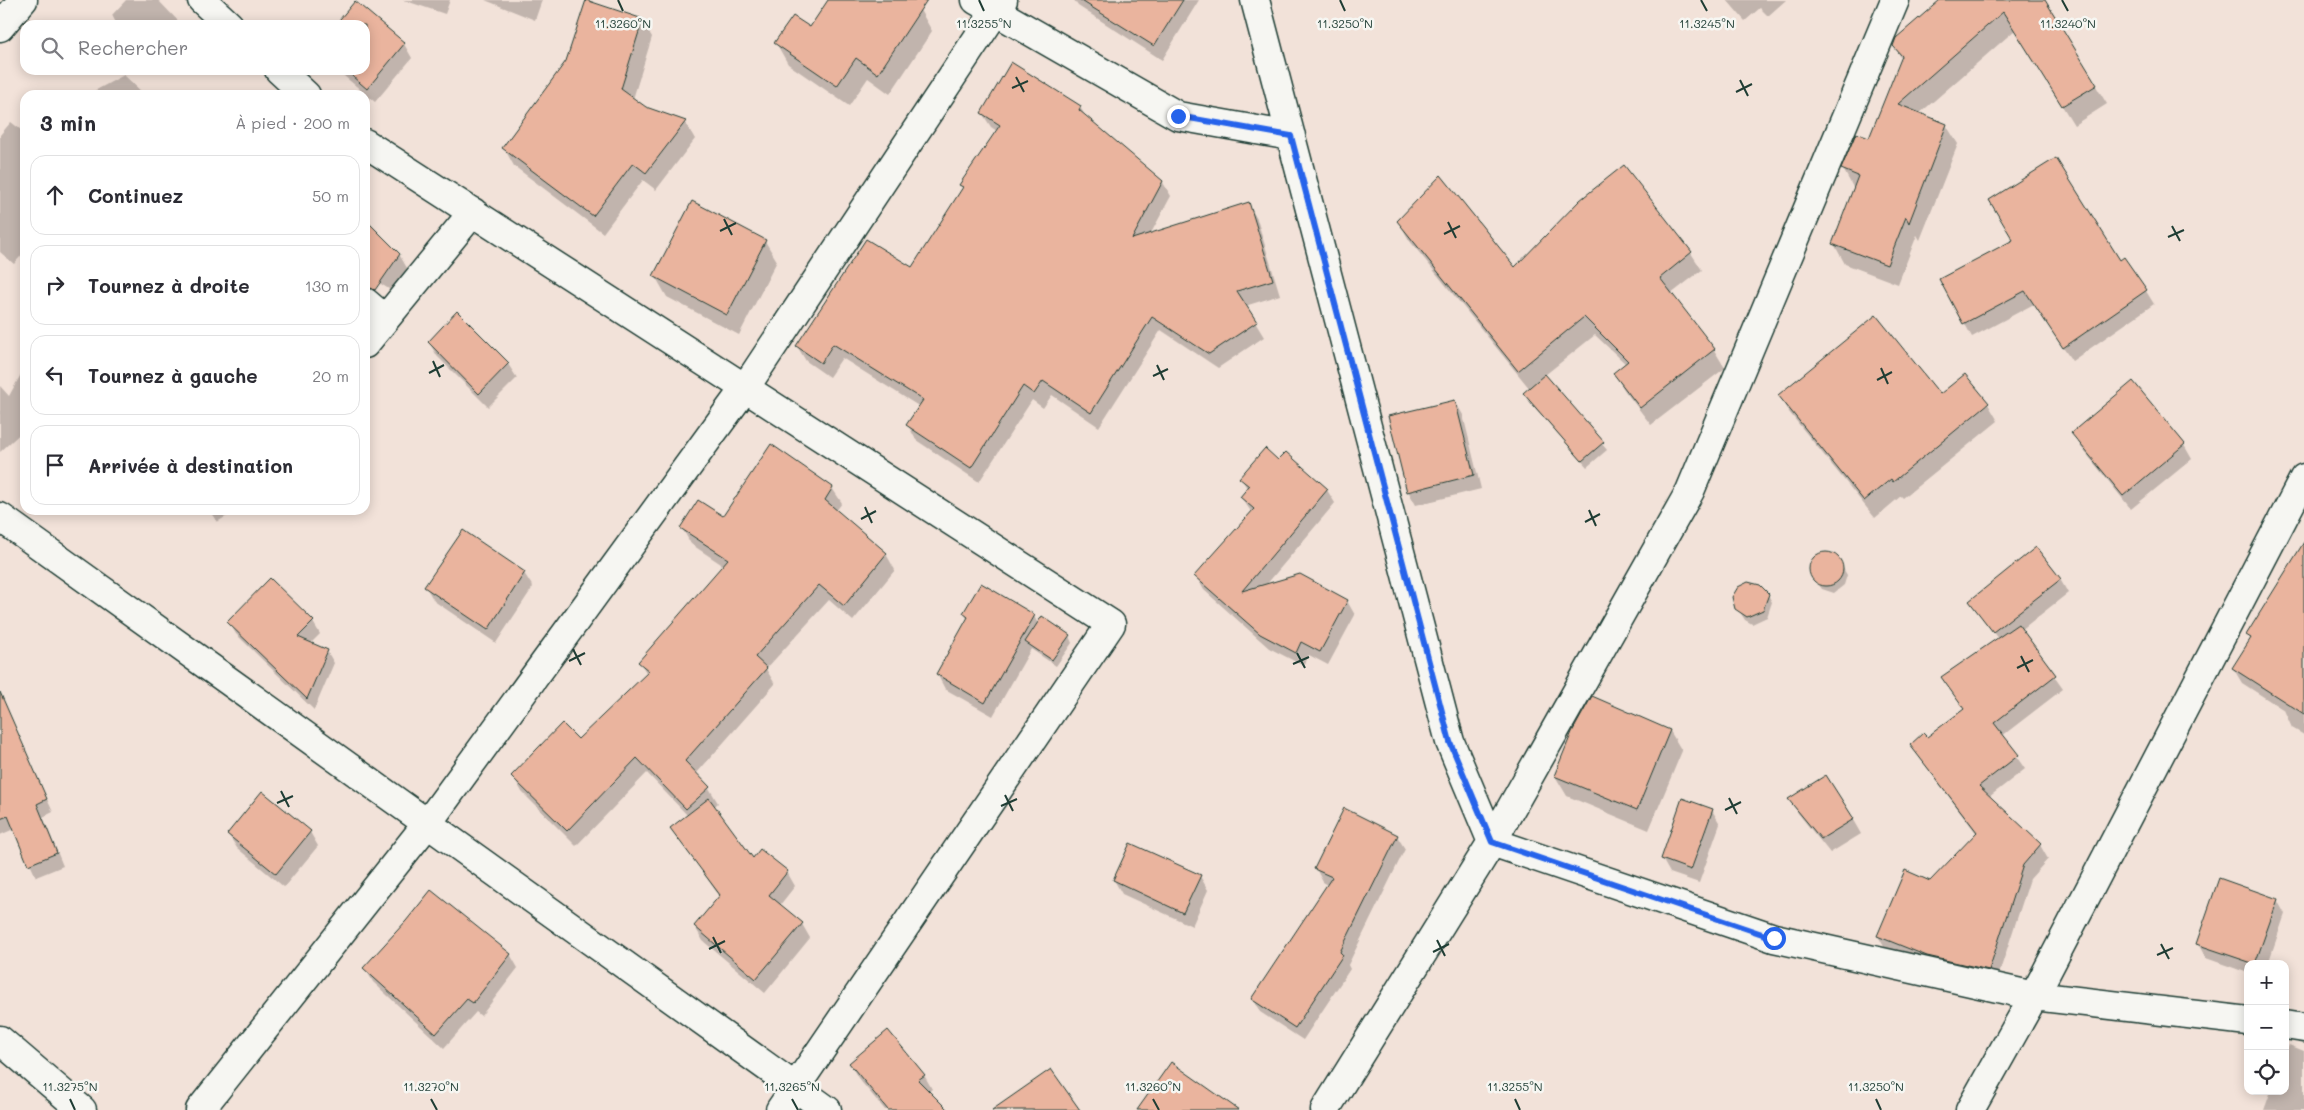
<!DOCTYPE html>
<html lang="fr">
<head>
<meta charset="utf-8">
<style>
	body { margin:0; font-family:Mali,sans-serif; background:#f2f2f3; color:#2b2b33 }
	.controls { position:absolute; right:15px; bottom:15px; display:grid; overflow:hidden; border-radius:10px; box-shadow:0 2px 12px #0003 }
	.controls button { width:45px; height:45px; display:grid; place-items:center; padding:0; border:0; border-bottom:1px solid #e1e1e2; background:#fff; color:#2b2b33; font:25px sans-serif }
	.stop { position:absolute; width:15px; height:15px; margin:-11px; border:4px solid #2563eb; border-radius:50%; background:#fff }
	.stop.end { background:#2563eb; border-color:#fff; box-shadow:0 1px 5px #0008 }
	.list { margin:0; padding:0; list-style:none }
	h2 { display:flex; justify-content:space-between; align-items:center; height:65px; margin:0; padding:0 20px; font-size:21px }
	h2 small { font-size:16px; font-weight:400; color:#7c7c81 }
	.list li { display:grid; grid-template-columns:32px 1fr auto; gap:15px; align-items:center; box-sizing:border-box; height:80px; margin:0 10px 10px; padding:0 10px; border:1px solid #e1e1e2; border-radius:15px }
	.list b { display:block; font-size:19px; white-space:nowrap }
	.list em { font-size:16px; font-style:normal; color:#7c7c81 }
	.icon { flex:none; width:28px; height:28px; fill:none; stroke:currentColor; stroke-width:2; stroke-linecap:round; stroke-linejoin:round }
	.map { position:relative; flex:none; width:2304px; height:1110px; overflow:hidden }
	.search { position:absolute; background:#fff; box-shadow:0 2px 12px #0003; left:20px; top:20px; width:350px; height:55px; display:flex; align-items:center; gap:12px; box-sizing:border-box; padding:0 18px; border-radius:15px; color:#7c7c81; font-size:19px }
	.panel { position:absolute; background:#fff; box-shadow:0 2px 12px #0003; left:20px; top:90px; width:350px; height:425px; border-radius:15px }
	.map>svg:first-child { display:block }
	.shadow { fill:#0003 }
	.building { fill:#eab49e; stroke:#1f3d34 }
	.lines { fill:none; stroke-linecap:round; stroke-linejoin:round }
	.street-casing { stroke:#1f3d34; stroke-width:31 }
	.street { stroke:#f6f6f2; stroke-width:28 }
	.route { stroke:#2563eb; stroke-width:6 }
	.ticks { fill:none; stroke:#1f3d34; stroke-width:2 }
	.ticks-label { font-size:12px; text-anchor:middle; fill:#1f3d34; stroke:#f6f6f2; stroke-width:5; stroke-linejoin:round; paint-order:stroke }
</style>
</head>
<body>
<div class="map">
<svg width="2304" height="1110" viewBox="0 0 2304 1110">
	<rect width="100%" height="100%" fill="#f2e2d9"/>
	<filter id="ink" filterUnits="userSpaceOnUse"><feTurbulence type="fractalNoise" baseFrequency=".02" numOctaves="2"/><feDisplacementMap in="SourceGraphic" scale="10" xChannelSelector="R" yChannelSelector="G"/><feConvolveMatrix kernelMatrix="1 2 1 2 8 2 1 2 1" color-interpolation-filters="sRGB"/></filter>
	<g filter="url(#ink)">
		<path class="shadow" d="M 126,0 L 158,0 L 182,25 L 117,25 L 112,15 Z
			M 403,0 L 450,0 L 445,14 Z
			M 485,0 L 542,0 L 535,20 Z
			M 830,0 L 905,0 L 920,10 L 932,31 L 890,94 L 868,78 L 849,106 L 788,64 L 776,43 L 810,29 Z
			M 1074,0 L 1199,0 L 1162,60 L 1078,6 Z
			M 1727,0 L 1786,0 L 1768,16 L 1760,8 L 1745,21 Z
			M 1942,0 L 2043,0 L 2107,104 L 2074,125 L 2015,30 L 1919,114 L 1946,125 L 1958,144 L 1920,240 L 1917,235 L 1898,284 L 1845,264 L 1834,244 L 1854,189 L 1843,169 L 1870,140 L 1902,59 L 1894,46 Z
			M 355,3 L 404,44 L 412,58 L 375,102 L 337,70 L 365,70 L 365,25 L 336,25 Z
			M 642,20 L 652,37 L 633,99 L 645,108 L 685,122 L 695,139 L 656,190 L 643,180 L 603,233 L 514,166 L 504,148 Z
			M 124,75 L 145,95 L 87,95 Z
			M 1080,107 L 1087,119 L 1162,181 L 1171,196 L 1150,235 L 1248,204 L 1257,219 L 1280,295 L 1245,306 L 1264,337 L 1218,368 L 1161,330 L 1099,427 L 1052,395 L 1043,408 L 1032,400 L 979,482 L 916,440 L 908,425 L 920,407 L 842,358 L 829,377 L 806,361 L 797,346 L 912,269 L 963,189 L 961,185 L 997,131 L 991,127 L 982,113 Z
			M 11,122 L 25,133 L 25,251 L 14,264 L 0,252 L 0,135 Z
			M 1624,167 L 1691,253 L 1702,270 L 1671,294 L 1714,350 L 1725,368 L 1651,425 L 1625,391 L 1614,373 L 1626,364 L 1595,335 L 1545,375 L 1607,450 L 1587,467 L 1528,400 L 1525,393 L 1530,389 L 1409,240 L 1399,222 L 1515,269 Z
			M 365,221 L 399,254 L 407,268 L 392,291 L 365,274 Z
			M 765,241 L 777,261 L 739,335 L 667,297 L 655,276 Z
			M 2120,261 L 2146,291 L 2154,304 L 2072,361 L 2034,304 L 1972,337 L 1941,280 Z
			M 457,313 L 508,364 L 517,378 L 488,407 L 437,356 L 429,342 Z
			M 25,367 L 25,429 L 0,452 L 0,386 L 9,396 Z
			M 1965,375 L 1988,404 L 1998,421 L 1903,498 L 1901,496 L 1875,518 L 1789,412 L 1780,395 L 1940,395 Z
			M 2133,383 L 2184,445 L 2192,459 L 2131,509 L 2081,447 L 2073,433 Z
			M 1455,401 L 1463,415 L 1481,489 L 1416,505 L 1408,491 Z
			M 772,446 L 832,488 L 842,503 L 836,511 L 886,554 L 895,570 L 853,621 L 829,600 L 766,669 L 775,684 L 696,774 L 709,788 L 718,803 L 714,807 L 753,860 L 787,872 L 795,886 L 780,905 L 802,924 L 810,938 L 765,993 L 703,941 L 695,927 L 720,897 L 672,828 L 688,816 L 647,773 L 576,846 L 522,792 L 513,776 L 578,740 L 647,674 L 640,662 L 724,566 L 691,544 L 682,528 L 723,518 Z
			M 1279,462 L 1327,490 L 1335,503 L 1266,585 L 1347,601 L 1355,615 L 1328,665 L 1309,655 L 1304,666 L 1269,648 L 1204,590 L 1196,576 L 1252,513 L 1241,497 L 1248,490 L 1241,478 Z
			M 209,510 L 237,510 L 217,522 Z
			M 463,532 L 524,573 L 533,587 L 496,643 L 434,601 L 426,587 Z
			M 1824,553 L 1836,556 L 1847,575 L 1844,585 L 1834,593 L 1822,589 L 1810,573 L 1812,563 Z
			M 2304,570 L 2304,735 L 2292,728 L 2284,710 L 2242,683 L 2233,668 L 2251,640 L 2248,635 Z
			M 2060,579 L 2068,593 L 2021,630 L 2063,689 L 2002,736 L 2025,769 L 1989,797 L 2040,845 L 2048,859 L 2030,879 L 1996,983 L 1886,950 L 1878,936 L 1977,834 L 1920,758 L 1912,745 L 1927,738 L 1965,710 L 1998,639 L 1970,601 Z
			M 1753,583 L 1768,595 L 1772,602 L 1767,617 L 1752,624 L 1745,620 L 1734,603 L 1735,592 L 1743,585 Z
			M 964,613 L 1034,616 L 1038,624 L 1069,636 L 1072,643 L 1056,666 L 1031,649 L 993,716 L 945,689 L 937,674 L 968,620 Z
			M 229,622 L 313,622 L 320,634 L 310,644 L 327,651 L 334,663 L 314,710 L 236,634 Z
			M 1670,731 L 1682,751 L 1649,830 L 1567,796 L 1555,776 Z
			M 17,734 L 53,812 L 43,817 L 63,866 L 36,877 L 14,829 L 0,835 L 0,742 Z
			M 1790,799 L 1853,820 L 1861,834 L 1830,853 L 1798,813 Z
			M 1712,810 L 1720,824 L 1699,883 L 1670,873 L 1662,859 Z
			M 310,832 L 318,846 L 284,887 L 237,848 L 228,834 Z
			M 1397,836 L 1405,849 L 1348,965 L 1350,969 L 1303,1040 L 1260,1012 L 1253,999 L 1328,885 L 1323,882 L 1316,869 Z
			M 1200,876 L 1208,890 L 1192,926 L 1122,894 L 1114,880 Z
			M 2277,900 L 2285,914 L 2268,964 L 2248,964 L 2248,973 L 2206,958 L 2198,944 Z
			M 510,954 L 518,968 L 481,1016 L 476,1012 L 444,1048 L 373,982 L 365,968 Z
			M 2289,1045 L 2304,1051 L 2304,1110 L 2264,1110 L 2271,1091 L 2285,1091 L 2285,1055 Z
			M 850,1064 L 924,1075 L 932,1089 L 907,1110 L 885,1110 L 858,1078 Z"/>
		<path class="building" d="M 586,0 L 643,19 L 621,89 L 646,107 L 686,121 L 646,173 L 633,163 L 593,216 L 502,148 L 566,61 Z
			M 828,0 L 927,0 L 878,74 L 856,58 L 837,86 L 774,43 L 793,16 L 810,27 Z
			M 1080,0 L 1183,0 L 1154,46 Z
			M 1940,0 L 2045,0 L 2097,85 L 2062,106 L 2003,12 L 1898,104 L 1947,124 L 1909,223 L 1906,217 L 1887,265 L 1832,244 L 1858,176 L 1841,169 L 1856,133 L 1869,138 L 1902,56 L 1893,46 L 1896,38 Z
			M 355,1 L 405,43 L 367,89 L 345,70 L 365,70 L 365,25 L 335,25 Z
			M 1011,62 L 1081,106 L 1079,110 L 1163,181 L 1132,239 L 1249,202 L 1273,280 L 1237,291 L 1257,322 L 1209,354 L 1152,317 L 1091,413 L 1043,381 L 1034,394 L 1023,386 L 971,468 L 906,425 L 923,400 L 833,344 L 821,363 L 796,346 L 866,239 L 912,267 L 963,187 L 959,185 L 1000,125 L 981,113 Z
			M 2056,158 L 2120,260 L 2124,257 L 2147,290 L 2063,348 L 2025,291 L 1963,324 L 1939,279 L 2013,240 L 1989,200 Z
			M 1624,165 L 1692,252 L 1660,278 L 1715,349 L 1640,408 L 1613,373 L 1628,361 L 1584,317 L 1518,371 L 1397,221 L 1441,175 L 1515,267 L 1580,200 Z
			M 692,201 L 766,240 L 727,315 L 653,276 Z
			M 365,219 L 400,254 L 375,290 L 365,287 Z
			M 457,311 L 509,363 L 479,394 L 428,342 Z
			M 1876,315 L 1940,394 L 1965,374 L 1989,403 L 1893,482 L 1891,479 L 1864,501 L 1778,395 Z
			M 1545,374 L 1604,442 L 1582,461 L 1523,393 Z
			M 2133,381 L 2185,444 L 2123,496 L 2071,433 Z
			M 1455,400 L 1474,475 L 1407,492 L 1388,416 Z
			M 771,444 L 833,487 L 825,500 L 887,553 L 844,606 L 819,585 L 755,657 L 767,668 L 685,761 L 710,787 L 686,809 L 637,758 L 567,831 L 511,776 L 562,723 L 578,739 L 649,671 L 638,662 L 728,559 L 680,528 L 698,500 L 723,516 Z
			M 1265,448 L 1278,460 L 1286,452 L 1328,489 L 1242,591 L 1300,574 L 1348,600 L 1320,652 L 1301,642 L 1296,653 L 1260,634 L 1194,576 L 1254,509 L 1240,497 L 1249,486 L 1239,478 Z
			M 463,530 L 525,572 L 488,630 L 424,587 Z
			M 2304,542 L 2304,714 L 2232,668 L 2251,638 L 2246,635 Z
			M 2036,547 L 2061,579 L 1993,632 L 1969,601 Z
			M1809 569a17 17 0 1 1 34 0a17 17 0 1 1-34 0Z
			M 270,578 L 314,621 L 298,637 L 328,650 L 307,699 L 227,622 Z
			M 1748,582 L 1760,585 L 1769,594 L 1763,610 L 1747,617 L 1735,609 L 1732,597 L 1738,587 Z
			M 981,583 L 1035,615 L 985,703 L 936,674 L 968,617 L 963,613 Z
			M 1042,616 L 1070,635 L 1052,660 L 1025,642 Z
			M 2018,624 L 2056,675 L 1994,723 L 2019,755 L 1979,786 L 2041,844 L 2023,865 L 1989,970 L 1927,956 L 1877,936 L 1905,870 L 1930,881 L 1977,832 L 1910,745 L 1923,733 L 1927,737 L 1964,709 L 1941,677 Z
			M 0,692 L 47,799 L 37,804 L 57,853 L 28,865 L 8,816 L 0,819 Z
			M 1592,696 L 1670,730 L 1637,810 L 1554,776 L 1572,732 Z
			M 1826,775 L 1854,819 L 1821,839 L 1788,799 Z
			M 262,791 L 311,831 L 276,874 L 227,834 Z
			M 709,798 L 753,858 L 760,849 L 788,871 L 769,895 L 803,923 L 756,979 L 694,926 L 720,895 L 670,828 Z
			M 1682,798 L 1713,809 L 1691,870 L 1661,859 Z
			M 1344,808 L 1398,835 L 1340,952 L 1343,955 L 1295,1028 L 1251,999 L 1332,877 L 1314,869 Z
			M 1130,843 L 1201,875 L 1183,913 L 1113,880 Z
			M 2219,878 L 2278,899 L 2255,964 L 2196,944 Z
			M 431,890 L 511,954 L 473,1003 L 467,999 L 436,1034 L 363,968 L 406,921 Z
			M 888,1030 L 925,1075 L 918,1080 L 948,1110 L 888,1110 L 849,1063 Z
			M 1171,1062 L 1239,1110 L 1137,1110 Z
			M 1051,1069 L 1080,1110 L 992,1110 Z"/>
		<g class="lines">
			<defs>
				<path id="street" d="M 202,0 L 229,25
					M 976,0 L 1178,116 L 1291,136
					M 1255,0 L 1450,742 L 1492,842 L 1774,938 L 2034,996 L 2248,1021
					M 0,27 L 23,0
					M 279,70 L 306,95
					M 365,143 L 1111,624 L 780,1110
					M 365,302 L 385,319
					M 365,344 L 473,212
					M 0,517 L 827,1110
					M 2285,1025 L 2304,1028
					M 0,1040 L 82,1110
					M 200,1110 L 427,824 L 745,388 L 1003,0
					M 1325,1110 L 1492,842 L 1690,491 L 1895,0
					M 1970,1110 L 2034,996 L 2304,478"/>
			</defs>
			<use href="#street" class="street-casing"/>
			<use href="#street" class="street"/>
		</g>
	</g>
	<g class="lines" filter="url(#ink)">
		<path class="route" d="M 1178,116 L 1291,136 L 1450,742 L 1492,842 L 1774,938"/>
	</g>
	<path class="ticks" d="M 618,0 L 623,11M 979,0 L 984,11M 1340,0 L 1345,11M 1701,0 L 1707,11M 2062,0 L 2068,11M 1016,77 L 1024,92M 1740,80 L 1748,96M 1012,88 L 1028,81M 1736,92 L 1752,84M 724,219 L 732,235M 1448,222 L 1456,238M 2172,226 L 2180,241M 720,231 L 736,223M 1444,234 L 1460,226M 2168,237 L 2184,230M 433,361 L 440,377M 1157,365 L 1164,380M 1881,368 L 1888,384M 429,373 L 444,365M 1153,376 L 1168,369M 1877,380 L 1892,372M 865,507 L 872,523M 1589,510 L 1596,526M 861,519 L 876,511M 1585,522 L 1600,514M 573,649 L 581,665M 1297,653 L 1305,668M 2021,656 L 2029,672M 569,661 L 585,653M 1293,664 L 1309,657M 2017,668 L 2033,660M 281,791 L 289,807M 1005,795 L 1013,811M 1729,798 L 1737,814M 277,803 L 293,796M 1001,806 L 1017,799M 1725,810 L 1741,802M 713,937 L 721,953M 1437,940 L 1445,956M 2161,944 L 2169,959M 709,949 L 725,941M 1433,952 L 1449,944M 2157,955 L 2173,948M 70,1099 L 75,1110M 431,1099 L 437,1110M 792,1099 L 798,1110M 1153,1099 L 1159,1110M 1515,1099 L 1520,1110M 1876,1099 L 1881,1110"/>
	<g class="ticks-label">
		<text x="623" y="28">11.3260°N</text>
		<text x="984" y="28">11.3255°N</text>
		<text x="1345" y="28">11.3250°N</text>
		<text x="1707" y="28">11.3245°N</text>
		<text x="2068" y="28">11.3240°N</text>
		<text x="70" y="1091">11.3275°N</text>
		<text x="431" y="1091">11.3270°N</text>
		<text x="792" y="1091">11.3265°N</text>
		<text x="1153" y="1091">11.3260°N</text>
		<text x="1515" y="1091">11.3255°N</text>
		<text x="1876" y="1091">11.3250°N</text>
	</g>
</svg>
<div class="controls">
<button>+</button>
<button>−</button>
<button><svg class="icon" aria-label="locate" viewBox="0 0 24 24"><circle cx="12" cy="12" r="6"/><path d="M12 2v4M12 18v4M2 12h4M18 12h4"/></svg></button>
</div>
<div class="stop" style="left:1774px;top:938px"></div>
<div class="stop end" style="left:1178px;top:116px"></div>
<div class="search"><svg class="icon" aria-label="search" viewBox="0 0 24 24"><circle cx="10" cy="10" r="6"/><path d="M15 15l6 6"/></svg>Rechercher</div>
<section class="panel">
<h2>3 min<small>À pied · 200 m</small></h2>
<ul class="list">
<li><svg class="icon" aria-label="ahead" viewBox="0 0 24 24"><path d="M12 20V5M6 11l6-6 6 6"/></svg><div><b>Continuez</b></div><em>50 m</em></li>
<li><svg class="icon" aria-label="right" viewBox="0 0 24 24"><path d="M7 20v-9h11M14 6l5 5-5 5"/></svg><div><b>Tournez à droite</b></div><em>130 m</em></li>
<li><svg class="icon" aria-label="left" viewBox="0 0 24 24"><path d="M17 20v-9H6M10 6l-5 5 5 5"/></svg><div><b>Tournez à gauche</b></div><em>20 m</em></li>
<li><svg class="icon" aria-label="arrive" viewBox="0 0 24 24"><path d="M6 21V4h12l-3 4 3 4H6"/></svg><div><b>Arrivée à destination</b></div></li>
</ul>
</section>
</div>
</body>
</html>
